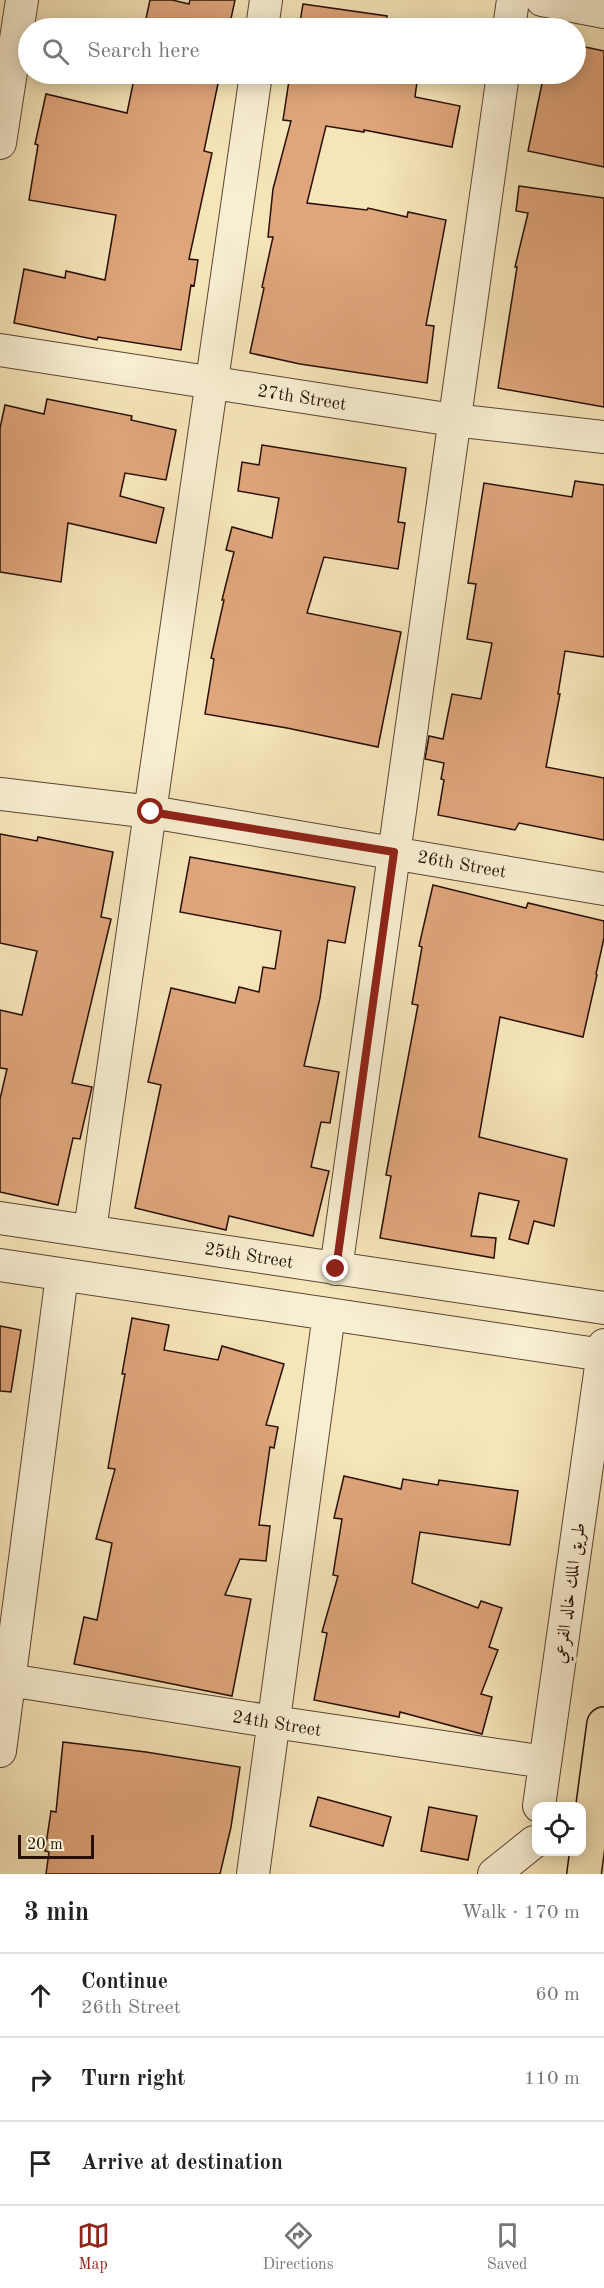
<!DOCTYPE html>
<html lang="en">
<head>
<meta charset="utf-8">
<style>
	body { margin:0; font-family:"Old Standard TT",Amiri,serif; background:#f2f2f2; color:#222 }
	.controls { position:absolute; right:18px; bottom:18px; display:grid; overflow:hidden; border-radius:12px; box-shadow:0 3px 15px #0003 }
	.controls button { width:54px; height:54px; display:grid; place-items:center; padding:0; border:0; border-bottom:2px solid #e0e0e0; background:#fff; color:#222; font:30px sans-serif }
	.scale { position:absolute; left:18px; bottom:15px; width:76px; box-sizing:border-box; padding-left:6px; border:3px solid #270f06; border-top:0; font-size:16px; line-height:21px; white-space:nowrap; color:#270f06; -webkit-text-stroke:4px #f8eed2; paint-order:stroke }
	.stop { position:absolute; width:18px; height:18px; margin:-14px; border:4px solid #8f2418; border-radius:50%; background:#fff }
	.stop.end { background:#8f2418; border-color:#fff; box-shadow:0 2px 6px #0008 }
	.list { margin:0; padding:0; list-style:none }
	h2 { display:flex; justify-content:space-between; align-items:center; height:78px; margin:0; padding:0 24px; font-size:26px }
	h2 small { font-size:20px; font-weight:400; color:#767676 }
	.list li { display:grid; grid-template-columns:39px 1fr auto; gap:18px; align-items:center; box-sizing:border-box; height:84px; padding:0 24px; border-top:2px solid #e0e0e0 }
	.list b { display:block; font-size:22px; white-space:nowrap }
	.list p { margin:0; font-size:20px; white-space:nowrap; color:#767676 }
	.list em { font-size:20px; font-style:normal; color:#767676 }
	.icon { flex:none; width:33px; height:33px; fill:none; stroke:currentColor; stroke-width:2; stroke-linecap:round; stroke-linejoin:round }
	.map { position:relative; flex:none; width:604px; height:1874px; overflow:hidden }
	.search { position:absolute; background:#fff; box-shadow:0 3px 15px #0003; left:18px; right:18px; top:18px; height:66px; display:flex; align-items:center; gap:15px; box-sizing:border-box; padding:0 21px; border-radius:33px; color:#767676; font-size:22px }
	.sheet { height:330px; background:#fff }
	nav { display:flex; justify-content:space-around; align-items:center; box-sizing:border-box; height:84px; border-top:2px solid #e0e0e0; background:#fff; font-size:16px; color:#767676 }
	nav a { display:grid; justify-items:center; gap:3px }
	nav .on { color:#8f2418 }
	.map>svg:first-child { display:block }
	.building { fill:#dfa57b; stroke:#270f06; stroke-width:1.5 }
	.lines { fill:none; stroke-linecap:round; stroke-linejoin:round }
	.minor-casing { stroke:#5a4433; stroke-width:34 }
	.highway-casing { stroke:#270f06; stroke-width:36 }
	.minor { stroke:#f8eed2; stroke-width:32 }
	.highway { stroke:#f5e5b9; stroke-width:33 }
	.route { stroke:#8f2418; stroke-width:8 }
	.labels { text-anchor:middle; stroke-width:6; stroke-linejoin:round; paint-order:stroke }
	.street-label { font-size:18px; fill:#270f06; stroke:#f8eed2 }
</style>
</head>
<body>
<div class="map">
<svg width="604" height="1874" viewBox="0 0 604 1874">
	<rect width="100%" height="100%" fill="#f5e5b9"/>
	<filter id="stains"><feTurbulence type="fractalNoise" baseFrequency=".00333" numOctaves="4"/><feColorMatrix values="0 0 0 0 .2 0 0 0 0 .09 0 0 0 0 .02 0 0 0 .5 -.17"/></filter>
	<radialGradient id="worn" r=".72"><stop offset=".6" stop-color="#630" stop-opacity="0"/><stop offset="1" stop-color="#630" stop-opacity=".3"/></radialGradient>
	<path class="building" d="M 150,0 L 172,0 L 189,4 L 190,0 L 235,0 L 229,28 L 144,28 Z
		M 303,4 L 387,16 L 386,28 L 299,28 Z
		M 576,45 L 604,51 L 604,167 L 528,151 L 544,74 L 576,74 Z
		M 135,74 L 220,74 L 204,151 L 212,153 L 189,259 L 198,260 L 194,286 L 191,285 L 181,350 L 98,337 L 97,340 L 14,323 L 24,269 L 65,278 L 66,271 L 105,280 L 116,215 L 29,200 L 38,145 L 35,144 L 46,94 L 127,113 Z
		M 290,74 L 418,74 L 415,97 L 460,106 L 452,147 L 364,130 L 364,132 L 326,126 L 307,203 L 367,210 L 368,208 L 407,217 L 408,212 L 446,220 L 426,325 L 434,326 L 427,383 L 300,364 L 250,353 L 264,288 L 262,287 L 273,237 L 268,237 L 273,189 L 291,121 L 283,120 Z
		M 519,186 L 604,198 L 604,407 L 498,388 L 517,267 L 515,267 L 528,213 L 516,211 Z
		M 47,399 L 132,416 L 131,420 L 176,430 L 166,480 L 125,473 L 120,496 L 164,508 L 156,543 L 68,523 L 61,582 L 0,572 L 0,428 L 5,405 L 44,414 Z
		M 262,445 L 406,468 L 398,522 L 405,523 L 398,569 L 324,557 L 307,613 L 401,632 L 378,747 L 287,728 L 205,714 L 214,659 L 211,658 L 224,600 L 222,600 L 234,552 L 226,550 L 232,527 L 272,538 L 279,498 L 238,491 L 242,462 L 259,465 Z
		M 575,481 L 604,485 L 604,657 L 565,651 L 558,694 L 560,694 L 546,767 L 604,778 L 604,840 L 519,823 L 515,830 L 438,815 L 444,780 L 441,779 L 444,763 L 425,759 L 429,736 L 443,739 L 452,694 L 481,699 L 492,643 L 467,639 L 476,584 L 468,583 L 484,483 L 572,497 Z
		M 0,834 L 37,841 L 38,837 L 113,852 L 101,917 L 111,919 L 72,1083 L 92,1087 L 80,1139 L 73,1138 L 58,1205 L 0,1192 L 0,1099 L 7,1069 L 0,1068 L 0,1010 L 22,1015 L 37,951 L 0,943 Z
		M 190,857 L 355,887 L 345,943 L 328,940 L 320,998 L 304,1066 L 339,1072 L 330,1123 L 321,1122 L 311,1167 L 329,1171 L 313,1236 L 229,1216 L 226,1230 L 135,1208 L 161,1085 L 148,1082 L 171,988 L 235,1003 L 239,987 L 259,992 L 263,967 L 275,969 L 281,931 L 180,912 Z
		M 433,885 L 526,908 L 528,903 L 604,921 L 604,938 L 596,974 L 597,975 L 583,1037 L 500,1017 L 479,1137 L 567,1159 L 554,1226 L 534,1221 L 528,1244 L 509,1239 L 519,1201 L 479,1193 L 471,1236 L 496,1238 L 494,1258 L 380,1238 L 391,1176 L 386,1175 L 418,1005 L 412,1004 L 422,947 L 419,946 Z
		M 132,1318 L 169,1325 L 164,1350 L 218,1360 L 222,1346 L 284,1364 L 266,1425 L 278,1427 L 274,1448 L 270,1447 L 259,1525 L 270,1526 L 266,1561 L 240,1559 L 225,1595 L 251,1599 L 232,1696 L 74,1664 L 84,1617 L 97,1620 L 112,1543 L 96,1539 L 115,1469 L 108,1468 L 125,1374 L 122,1374 Z
		M 0,1326 L 21,1330 L 11,1392 L 0,1391 Z
		M 344,1476 L 401,1489 L 403,1479 L 438,1485 L 439,1480 L 518,1491 L 510,1545 L 420,1532 L 412,1583 L 478,1608 L 481,1601 L 502,1608 L 489,1647 L 498,1650 L 481,1694 L 492,1697 L 482,1734 L 400,1712 L 399,1717 L 314,1700 L 327,1633 L 322,1632 L 338,1576 L 333,1575 L 342,1519 L 334,1518 Z
		M 63,1742 L 146,1752 L 240,1767 L 231,1827 L 220,1874 L 46,1874 L 49,1852 L 45,1851 L 51,1811 L 56,1812 Z
		M 318,1797 L 391,1817 L 383,1846 L 310,1826 Z
		M 429,1807 L 477,1816 L 468,1860 L 421,1851 Z"/>
	<g class="lines">
		<defs>
			<path id="minor" d="M 542,0 L 604,12
				M 262,28 L 266,0
				M 509,28 L 513,0
				M 0,143 L 22,0
				M 0,350 L 453,420 L 604,437
				M 0,794 L 151,812 L 604,889
				M 0,1218 L 604,1308
				M 90,1230 L 256,74
				M 0,1265 L 603,1355
				M 336,1269 L 503,74
				M 9,1680 L 274,1722 L 545,1762
				M 0,1751 L 62,1275
				M 539,1806 L 604,1345
				M 253,1874 L 329,1314
				M 494,1874 L 534,1842"/>
			<path id="highway" d="M 584,1874 L 604,1724"/>
		</defs>
		<use href="#minor" class="minor-casing"/>
		<use href="#highway" class="highway-casing"/>
		<use href="#minor" class="minor"/>
		<use href="#highway" class="highway"/>
	</g>
	<g class="lines">
		<path class="route" d="M 151,812 L 394,852 L 336,1269"/>
	</g>
	<g class="labels">
		<g class="street-label">
			<text transform="translate(302 397) rotate(9)" y="6">27th Street</text>
			<text transform="translate(462 864) rotate(10)" y="6">26th Street</text>
			<text transform="translate(249 1255) rotate(9)" y="6">25th Street</text>
			<text transform="translate(569 1593) rotate(-82)" y="6">طريق الملك خالد الفرعي</text>
			<text transform="translate(277 1723) rotate(9)" y="6">24th Street</text>
		</g>
	</g>
	<rect width="100%" height="100%" filter="url(#stains)"/>
	<rect width="100%" height="100%" fill="url(#worn)"/>
</svg>
<div class="controls">
<button><svg class="icon" aria-label="locate" viewBox="0 0 24 24"><circle cx="12" cy="12" r="6"/><path d="M12 2v4M12 18v4M2 12h4M18 12h4"/></svg></button>
</div>
<div class="scale">20 m</div>
<div class="stop" style="left:151px;top:812px"></div>
<div class="stop end" style="left:336px;top:1269px"></div>
<div class="search"><svg class="icon" aria-label="search" viewBox="0 0 24 24"><circle cx="10" cy="10" r="6"/><path d="M15 15l6 6"/></svg>Search here</div>
</div>
<section class="sheet">
<h2>3 min<small>Walk · 170 m</small></h2>
<ul class="list">
<li><svg class="icon" aria-label="ahead" viewBox="0 0 24 24"><path d="M12 20V5M6 11l6-6 6 6"/></svg><div><b>Continue</b><p>26th Street</p></div><em>60 m</em></li>
<li><svg class="icon" aria-label="right" viewBox="0 0 24 24"><path d="M7 20v-9h11M14 6l5 5-5 5"/></svg><div><b>Turn right</b></div><em>110 m</em></li>
<li><svg class="icon" aria-label="arrive" viewBox="0 0 24 24"><path d="M6 21V4h12l-3 4 3 4H6"/></svg><div><b>Arrive at destination</b></div></li>
</ul>
</section>
<nav>
<a class="on"><svg class="icon" aria-label="map" viewBox="0 0 24 24"><path d="M3 6l6-2 6 2 6-2v14l-6 2-6-2-6 2zM9 4v14M15 6v14"/></svg>Map</a>
<a><svg class="icon" aria-label="directions" viewBox="0 0 24 24"><path d="M12 3l9 9-9 9-9-9zM9 14v-3h6M13 9l2 2-2 2"/></svg>Directions</a>
<a><svg class="icon" aria-label="saved" viewBox="0 0 24 24"><path d="M7 4h10v16l-5-4-5 4z"/></svg>Saved</a>
</nav>
</body>
</html>
